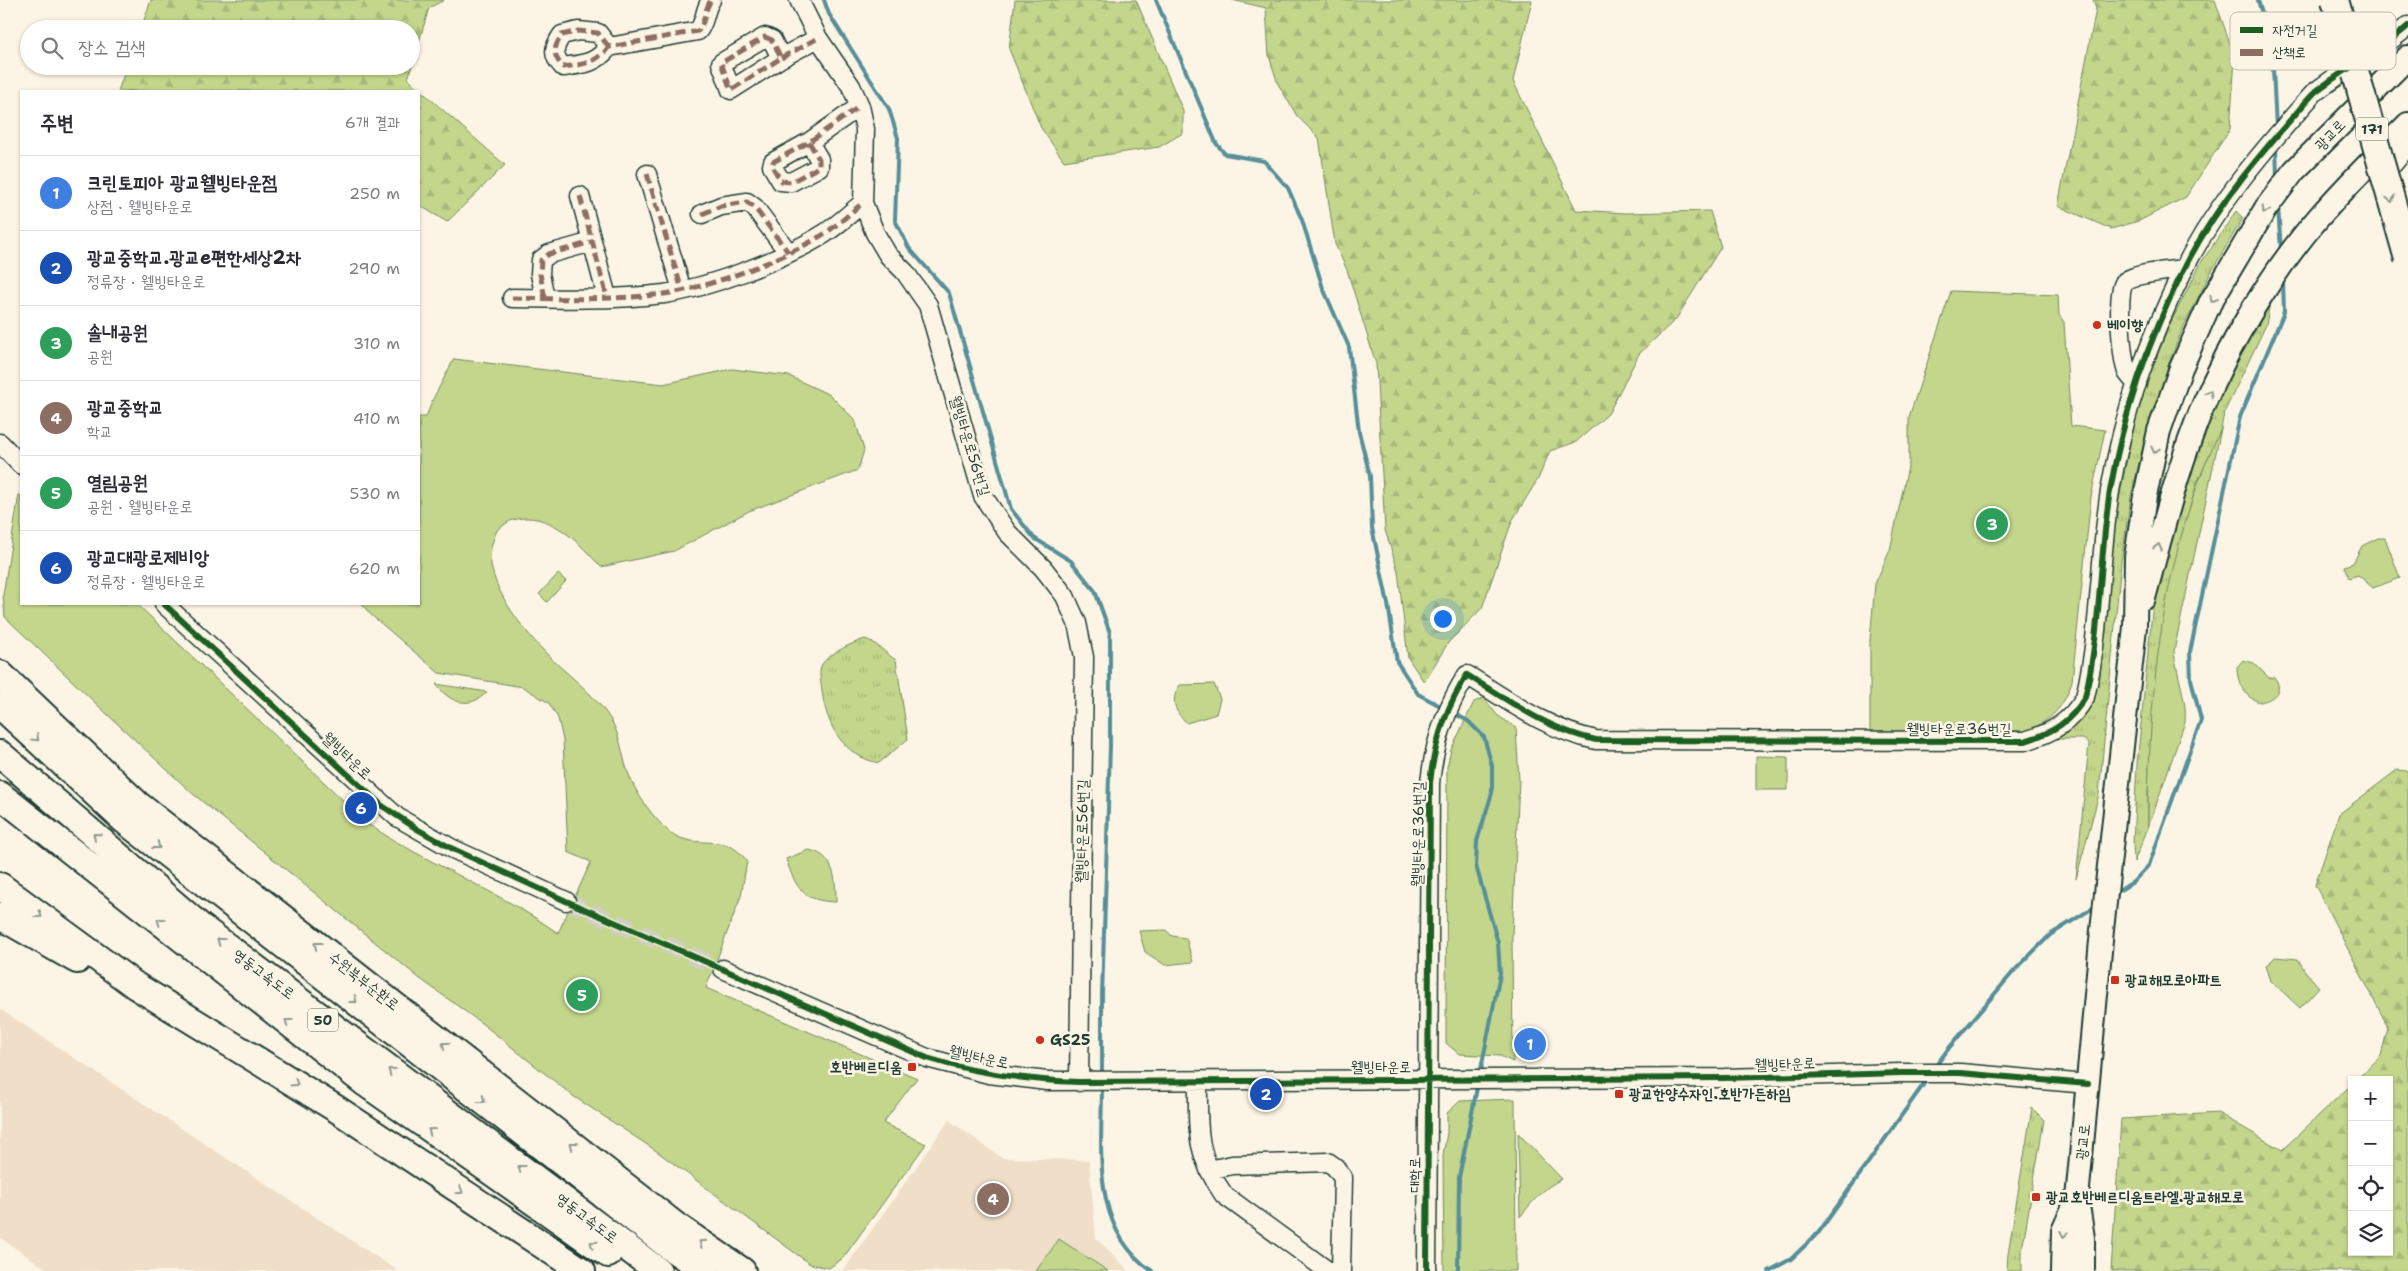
<!DOCTYPE html>
<html lang="ko">
<head>
<meta charset="utf-8">
<style>
	body { margin:0; font-family:"Shantell Sans","Poor Story",sans-serif; background:#f2f2f3; color:#2b2b33 }
	.controls { position:absolute; right:15px; bottom:15px; display:grid; overflow:hidden; border-radius:0px; box-shadow:0 1px 4px #0004 }
	.controls button { width:45px; height:45px; display:grid; place-items:center; padding:0; border:0; border-bottom:1px solid #e1e1e2; background:#fff; color:#2b2b33; font:25px sans-serif }
	.you { position:absolute; left:1442px; top:618px; width:18px; height:18px; margin:-12px; border:4px solid #fff; border-radius:50%; background:#1a73e8; box-shadow:0 0 0 8px #1a73e833 }
	.badge { display:grid; place-items:center; width:32px; height:32px; border-radius:50%; background:#111827; color:#fff; font-size:16px; font-weight:700 }
	.pin { position:absolute; translate:-50% -50%; border:2px solid #fff; box-shadow:0 1px 5px #0006 }
	.list { margin:0; padding:0; list-style:none }
	h2 { display:flex; justify-content:space-between; align-items:center; height:65px; margin:0; padding:0 20px; font-size:21px }
	h2 small { font-size:16px; font-weight:400; color:#7c7c81 }
	.list li { display:grid; grid-template-columns:32px 1fr auto; gap:15px; align-items:center; box-sizing:border-box; height:75px; padding:0 20px; border-top:1px solid #e1e1e2 }
	.list b { display:block; font-size:19px; white-space:nowrap }
	.list p { margin:0; font-size:16px; white-space:nowrap; color:#7c7c81 }
	.list em { font-size:16px; font-style:normal; color:#7c7c81 }
	.icon { flex:none; width:28px; height:28px; fill:none; stroke:currentColor; stroke-width:2; stroke-linecap:round; stroke-linejoin:round }
	.map { position:relative; flex:none; width:2408px; height:1271px; overflow:hidden }
	.search { position:absolute; background:#fff; box-shadow:0 1px 4px #0004; left:20px; top:20px; width:400px; height:55px; display:flex; align-items:center; gap:12px; box-sizing:border-box; padding:0 18px; border-radius:28px; color:#7c7c81; font-size:19px }
	.panel { position:absolute; background:#fff; box-shadow:0 1px 4px #0004; left:20px; top:90px; width:400px; height:515px; border-radius:0px }
	.map>svg:first-child { display:block }
	.built { fill:#efdfc8 }
	.grass { fill:url(#grass-tufts); stroke:#718a60 }
	.forest { fill:url(#forest-firs); stroke:#718a60 }
	.green { fill:#c3d68b; stroke:#718a60 }
	.lines { fill:none; stroke-linecap:round; stroke-linejoin:round }
	.stream { stroke:#578e99; stroke-width:4 }
	.minor-tunnel { stroke:#d0d0c2; stroke-width:18; stroke-dasharray:18 9; stroke-linecap:butt }
	.minor-casing { stroke:#1f3d34; stroke-width:21 }
	.major-casing { stroke:#1f3d34; stroke-width:26 }
	.highway-casing { stroke:#1f3d34; stroke-width:30 }
	.minor { stroke:#fcf5e5; stroke-width:18 }
	.major { stroke:#fcf5e5; stroke-width:22 }
	.highway { stroke:#fcf5e5; stroke-width:26 }
	.highway-bridge-casing { stroke:#1f3d34; stroke-width:30; stroke-linecap:butt }
	.highway-bridge { stroke:#fcf5e5; stroke-width:26 }
	.quiet { stroke:#8d6e63; stroke-width:5; stroke-dasharray:10 5; stroke-linecap:butt }
	.cycleway-casing { stroke:#fcf5e5; stroke-width:9 }
	.cycleway { stroke:#1b5e20; stroke-width:6 }
	.oneway { stroke:#8e998c }
	.poi-dot { fill:#c8321e; stroke:#fcf5e5; stroke-width:2 }
	.labels { text-anchor:middle; stroke-width:5; stroke-linejoin:round; paint-order:stroke }
	.shield { fill:#fcf5e5; stroke:#617469; stroke-width:1 }
	.shield-label { font-size:14px; font-weight:bold; fill:#1f3d34 }
	.street-label { font-size:15px; fill:#1f3d34; stroke:#fcf5e5 }
	.poi-label { font-size:15px; font-weight:bold; fill:#1f3d34; stroke:#fcf5e5; text-anchor:start }
	.key { fill:#fcf5e5; stroke:#babeb0; stroke-width:1 }
	.key-label { font-size:14px; fill:#1f3d34 }
</style>
</head>
<body>
<div class="map">
<svg width="2408" height="1271" viewBox="0 0 2408 1271">
	<defs>
		<pattern id="grass-tufts" width="24" height="20" patternUnits="userSpaceOnUse" patternTransform="scale(1.25)"><rect width="24" height="20" fill="#c3d68b"/><path d="M3 7l-1-3M5 7V3M7 7l1-3M15 17l-1-3M17 17v-4M19 17l1-3" fill="none" stroke="#a7b979"/></pattern>
		<pattern id="forest-firs" width="22" height="20" patternUnits="userSpaceOnUse" patternTransform="scale(1.25)"><rect width="22" height="20" fill="#c3d68b"/><path d="M5 1l3.5 6h-7zM16 11l3.5 6h-7z" fill="#a7b979"/></pattern>
	</defs>
	<rect width="100%" height="100%" fill="#fcf5e5"/>
	<filter id="ink" filterUnits="userSpaceOnUse"><feTurbulence type="fractalNoise" baseFrequency=".02" numOctaves="2"/><feDisplacementMap in="SourceGraphic" scale="10" xChannelSelector="R" yChannelSelector="G"/><feConvolveMatrix kernelMatrix="1 2 1 2 8 2 1 2 1" color-interpolation-filters="sRGB"/></filter>
	<g filter="url(#ink)">
		<path class="built" d="M 0,1009 L 398,1271 L 50,1271 L 0,1238 Z
			M 949,1120 L 1002,1158 L 1089,1160 L 1096,1238 L 1129,1271 L 843,1271 Z"/>
		<path class="grass" d="M 2236,211 L 2243,218 L 2211,272 L 2182,330 L 2168,365 L 2143,447 L 2131,496 L 2121,562 L 2099,794 L 2076,879 L 2089,744 L 2083,739 L 2048,739 C 2078,721 2092,712 2100,677 L 2114,523 L 2139,401 L 2170,324 L 2202,261 Z
			M 2270,302 L 2266,325 L 2224,413 L 2221,429 L 2197,483 L 2180,541 L 2166,606 L 2155,685 L 2148,791 L 2148,828 L 2134,862 L 2133,843 L 2137,764 L 2152,612 L 2159,565 L 2172,517 L 2230,369 Z
			M 865,639 C 876,642 886,654 896,660 L 908,739 L 879,763 C 843,756 826,725 822,691 C 821,683 818,671 822,664 C 830,653 852,643 865,639 Z
			M 2032,1108 L 2044,1120 L 2022,1250 L 2022,1271 L 2007,1271 L 2008,1253 Z"/>
		<path class="forest" d="M 151,0 L 444,0 L 429,8 L 408,79 L 505,165 L 447,222 L 419,205 L 419,91 L 118,91 L 127,66 L 411,66 L 411,29 L 141,29 Z
			M 1015,0 L 1136,0 L 1183,111 L 1183,133 L 1159,147 L 1064,161 L 1041,128 L 1009,49 Z
			M 1232,0 L 1532,0 L 1513,81 L 1576,210 L 1625,213 L 1710,211 L 1721,247 L 1676,319 L 1639,354 L 1608,414 L 1576,442 L 1550,451 L 1538,479 L 1512,521 L 1482,608 L 1448,643 L 1424,682 L 1408,658 L 1398,571 L 1385,530 L 1376,364 L 1347,270 L 1335,244 L 1319,138 L 1297,116 L 1278,84 L 1269,56 L 1266,8 Z
			M 2093,0 L 2215,0 L 2235,58 L 2230,129 L 2186,197 L 2139,221 L 2111,229 L 2058,206 L 2096,9 Z
			M 2397,770 L 2408,771 L 2408,1271 L 2111,1271 L 2121,1119 L 2218,1113 L 2282,1150 L 2352,1084 L 2352,1252 L 2389,1252 L 2389,1080 L 2356,1080 L 2381,1056 L 2388,1027 L 2315,885 L 2339,814 Z"/>
		<path class="green" d="M 1951,291 L 2058,295 L 2059,315 L 2064,322 L 2071,426 L 2105,430 L 2091,497 L 2072,681 C 2063,711 2048,723 2019,734 L 1894,736 L 1870,731 L 1870,640 L 1875,584 L 1890,550 L 1909,462 L 1909,417 Z
			M 454,359 L 663,384 L 732,369 L 789,376 L 830,395 L 855,420 L 864,450 L 858,470 L 749,511 L 674,551 L 601,567 C 580,544 549,509 513,520 C 508,521 502,527 497,530 C 495,536 492,542 491,548 C 485,582 521,627 543,650 C 565,674 593,691 611,720 C 619,734 621,747 625,763 C 631,786 647,810 664,827 C 693,856 723,827 747,861 L 741,896 L 706,988 L 917,1078 L 883,1123 L 926,1144 L 843,1258 L 829,1268 L 810,1264 L 655,1150 L 573,1096 L 484,1025 L 419,978 L 192,793 L 107,714 L 5,617 L 3,595 L 19,494 L 21,496 L 21,604 L 137,604 L 369,825 C 430,865 499,891 558,933 L 591,862 L 568,852 L 563,740 L 558,718 L 549,703 L 523,687 L 439,673 L 370,614 L 362,604 L 419,604 L 419,417 L 426,417 L 432,401 Z
			M 2221,429 L 2174,651 C 2176,673 2188,703 2185,722 L 2148,828 C 2148,693 2162,551 2221,429 Z
			M 2378,538 L 2385,538 L 2400,578 L 2373,588 L 2358,575 L 2349,578 L 2344,566 L 2353,563 L 2362,546 Z
			M 558,574 L 566,581 L 547,602 L 539,594 Z
			M 2243,660 L 2254,663 L 2269,678 L 2274,677 C 2285,690 2273,700 2260,702 C 2244,698 2237,682 2237,667 Z
			M 436,684 L 487,692 C 470,710 449,703 436,684 Z
			M 1214,684 L 1220,699 L 1216,714 L 1187,723 C 1174,712 1170,699 1180,685 Z
			M 1484,698 L 1497,715 L 1516,728 L 1519,780 L 1512,935 L 1513,1062 L 1500,1056 L 1459,1054 L 1446,1043 L 1447,767 L 1451,750 L 1474,702 Z
			M 1756,756 L 1788,757 L 1788,790 L 1756,790 Z
			M 808,850 C 835,854 836,880 836,902 C 803,901 796,889 786,859 Z
			M 1166,930 L 1172,936 L 1186,938 L 1193,962 L 1165,965 L 1145,952 L 1139,931 Z
			M 2275,957 L 2298,959 L 2305,971 L 2319,987 L 2300,1008 L 2271,981 L 2266,966 Z
			M 1515,1099 L 1516,1271 L 1444,1271 L 1443,1155 L 1447,1133 L 1447,1113 L 1460,1101 Z
			M 1518,1133 L 1562,1179 C 1544,1187 1532,1202 1520,1217 Z
			M 1059,1239 L 1108,1271 L 1036,1271 Z"/>
		<g class="lines">
			<path class="stream" d="M 824,0 L 829,14 L 889,109 L 898,138 L 895,220 L 909,248 L 949,293 L 1011,509 L 1034,538 L 1071,561 L 1095,591 L 1110,633 L 1110,746 L 1102,995 L 1102,1076
				M 1156,0 L 1216,143 L 1225,154 L 1264,161 L 1288,188 L 1302,220 L 1323,288 L 1349,347 L 1359,432 L 1370,476 L 1372,528 L 1388,604 L 1397,662 L 1418,694 L 1444,708
				M 2258,0 L 2272,49 L 2276,128
				M 2276,145 L 2277,178
				M 2278,207 L 2281,250
				M 1453,713 L 1468,721 L 1484,737 L 1492,766 L 1492,793 L 1477,841 L 1476,866 L 1498,943 L 1500,974 L 1480,1074
				M 2114,894 L 2133,882 L 2149,865 L 2201,720 L 2191,679 L 2190,652 L 2240,417 L 2284,312 L 2283,280
				M 1934,1068 L 1949,1048 L 2014,971 L 2050,935 L 2096,906
				M 1102,1085 C 1102,1151 1090,1228 1152,1271
				M 1458,1271 L 1459,1177 L 1478,1083
				M 1769,1271 L 1791,1259 L 1819,1232 L 1928,1078"/>
			<path class="minor-tunnel" d="M 566,901 L 723,969"/>
			<defs>
				<path id="minor" d="M 799,0 L 818,38 L 851,86 L 860,106 L 865,129 L 863,203 L 875,233 L 888,255 L 905,272 L 928,305 L 983,496 L 1007,532 L 1043,568 L 1065,596 L 1077,623 L 1084,657 L 1079,1082
					M 765,37 L 772,40 L 781,58 L 731,90 L 721,63 Z
					M 609,47 L 598,33 L 578,31 L 562,35 C 553,48 552,55 563,67 C 584,64 595,64 609,47 L 698,31 C 706,21 704,10 711,0
					M 781,58 L 818,38
					M 809,142 L 819,159 L 819,167 L 791,182 L 781,181 L 772,166 L 773,162 L 809,142 L 860,106
					M 2393,164 L 2408,146
					M 647,174 L 682,290
					M 580,196 L 607,297
					M 702,214 L 721,206 L 747,202 L 755,208 L 788,252
					M 512,298 C 563,299 614,300 664,294 C 712,287 784,259 824,234 C 838,225 850,213 863,203
					M 545,298 L 540,274 L 541,260 L 549,254 L 592,242
					M 2137,384 C 2134,380 2129,376 2127,372 C 2122,358 2116,295 2124,283 C 2131,273 2171,271 2184,269
					M 0,443 L 21,465
					M 164,604 L 397,817 L 453,849 L 566,901
					M 723,969 L 927,1058 L 989,1074 L 1047,1081 L 1724,1078 L 1901,1073 L 1960,1073 L 2088,1084
					M 1198,1081 C 1198,1129 1195,1154 1224,1195 L 1328,1271
					M 1209,1170 L 1232,1165 L 1328,1162 L 1335,1167 L 1343,1178 L 1341,1271
					M 1427,1271 L 1430,783 C 1434,743 1445,709 1467,675 C 1509,701 1548,730 1596,740 L 2025,741 C 2052,733 2071,722 2085,697 C 2101,630 2099,559 2110,491 C 2123,415 2149,338 2184,269 C 2216,204 2266,147 2314,93 C 2344,69 2379,52 2408,26"/>
				<path id="major" d="M 2144,598 C 2162,533 2177,468 2203,406 C 2230,342 2273,270 2319,217 C 2348,184 2378,154 2408,124
					M 2062,1271 L 2063,1231 L 2077,1199
					M 2083,1271 L 2083,1238 L 2077,1199 L 2102,930 L 2135,627 L 2136,557 L 2145,496 L 2159,431 L 2181,368 L 2210,303 L 2266,208 L 2294,171 L 2408,57"/>
				<path id="highway" d="M 0,674 L 137,804 L 676,1226 L 742,1271
					M 0,705 L 124,820 L 670,1247 L 705,1271
					M 0,754 L 202,928 L 658,1271
					M 0,795 L 364,1082 L 608,1254
					M 0,886 L 136,986 L 335,1108 L 582,1271
					M 0,916 L 77,960"/>
			</defs>
			<use href="#minor" class="minor-casing"/>
			<use href="#major" class="major-casing"/>
			<use href="#highway" class="highway-casing"/>
			<use href="#minor" class="minor"/>
			<use href="#major" class="major"/>
			<use href="#highway" class="highway"/>
			<defs>
				<path id="highway-bridge" d="M 2335,0 L 2408,259"/>
			</defs>
			<use href="#highway-bridge" class="highway-bridge-casing"/>
			<use href="#highway-bridge" class="highway-bridge"/>
			<path class="quiet" d="M 765,37 L 772,40 L 781,58 L 731,90 L 721,63 Z
				M 609,47 L 598,33 L 578,31 L 562,35 C 553,48 552,55 563,67 C 584,64 595,64 609,47 L 698,31 C 706,21 704,10 711,0
				M 781,58 L 818,38
				M 809,142 L 819,159 L 819,167 L 791,182 L 781,181 L 772,166 L 773,162 L 809,142 L 860,106
				M 647,174 L 682,290
				M 580,196 L 607,297
				M 702,214 L 721,206 L 747,202 L 755,208 L 788,252
				M 512,298 C 563,299 614,300 664,294 C 712,287 784,259 824,234 C 838,225 850,213 863,203
				M 545,298 L 540,274 L 541,260 L 549,254 L 592,242"/>
			<defs>
				<path id="cycleway" d="M 164,604 L 381,805 L 417,829 L 453,849 L 566,901 L 927,1058 C 977,1074 1027,1080 1079,1082 L 1724,1078 L 1901,1073 L 1960,1073 L 2088,1084
					M 1427,1271 L 1430,783 C 1434,743 1445,709 1467,675 C 1509,701 1548,730 1596,740 L 2025,741 C 2052,733 2071,722 2085,697 C 2101,630 2099,559 2110,491 C 2123,415 2149,338 2184,269 C 2216,204 2266,147 2314,93 C 2344,69 2379,52 2408,26"/>
			</defs>
			<use href="#cycleway" class="cycleway-casing"/>
			<use href="#cycleway" class="cycleway"/>
		</g>
		<defs><path id="oneway-chevron" d="M-2-3.5L2.5 0L-2 3.5" fill="none" stroke-width="1.6" stroke-linecap="round" stroke-linejoin="round" transform="scale(1.25)"/></defs>
		<g class="oneway">
			<use href="#oneway-chevron" transform="translate(2391 199) rotate(75)"/>
			<use href="#oneway-chevron" transform="translate(2265 210) rotate(122)"/>
			<use href="#oneway-chevron" transform="translate(2213 299) rotate(119)"/>
			<use href="#oneway-chevron" transform="translate(2209 393) rotate(-64)"/>
			<use href="#oneway-chevron" transform="translate(2155 450) rotate(103)"/>
			<use href="#oneway-chevron" transform="translate(2158 547) rotate(-76)"/>
			<use href="#oneway-chevron" transform="translate(36 738) rotate(43)"/>
			<use href="#oneway-chevron" transform="translate(96 836) rotate(-139)"/>
			<use href="#oneway-chevron" transform="translate(157 846) rotate(38)"/>
			<use href="#oneway-chevron" transform="translate(39 915) rotate(36)"/>
			<use href="#oneway-chevron" transform="translate(160 921) rotate(-142)"/>
			<use href="#oneway-chevron" transform="translate(220 941) rotate(-143)"/>
			<use href="#oneway-chevron" transform="translate(317 945) rotate(-142)"/>
			<use href="#oneway-chevron" transform="translate(354 1000) rotate(38)"/>
			<use href="#oneway-chevron" transform="translate(288 1022) rotate(-142)"/>
			<use href="#oneway-chevron" transform="translate(445 1045) rotate(-142)"/>
			<use href="#oneway-chevron" transform="translate(391 1071) rotate(-143)"/>
			<use href="#oneway-chevron" transform="translate(295 1083) rotate(32)"/>
			<use href="#oneway-chevron" transform="translate(482 1100) rotate(38)"/>
			<use href="#oneway-chevron" transform="translate(431 1131) rotate(-144)"/>
			<use href="#oneway-chevron" transform="translate(573 1145) rotate(-142)"/>
			<use href="#oneway-chevron" transform="translate(521 1168) rotate(-143)"/>
			<use href="#oneway-chevron" transform="translate(460 1191) rotate(33)"/>
			<use href="#oneway-chevron" transform="translate(2064 1234) rotate(99)"/>
			<use href="#oneway-chevron" transform="translate(702 1243) rotate(-145)"/>
			<use href="#oneway-chevron" transform="translate(593 1244) rotate(-145)"/>
		</g>
	</g>
	<g class="poi-dot">
		<circle cx="2097" cy="325" r="5"/>
		<rect x="2110" y="975" width="10" height="10" rx="2.5"/>
		<circle cx="1040" cy="1040" r="5"/>
		<rect x="907" y="1062" width="10" height="10" rx="2.5"/>
		<rect x="1614" y="1089" width="10" height="10" rx="2.5"/>
		<rect x="2031" y="1192" width="10" height="10" rx="2.5"/>
	</g>
	<g class="labels">
		<g class="shield">
			<rect x="2356" y="117.5" width="32" height="23" rx="4"/>
			<rect x="308" y="1008.5" width="30" height="23" rx="4"/>
		</g>
		<g class="shield-label">
			<text x="2372" y="134">171</text>
			<text x="323" y="1025">50</text>
		</g>
		<g class="street-label">
			<text transform="translate(2330 135) rotate(-46)" y="5">광교로</text>
			<text transform="translate(970 446) rotate(73)" y="5">웰빙타운로56번길</text>
			<text x="1959" y="734">웰빙타운로36번길</text>
			<text transform="translate(347 756) rotate(43)" y="5">웰빙타운로</text>
			<text transform="translate(1082 831) rotate(-89)" y="5">웰빙타운로56번길</text>
			<text transform="translate(1418 834) rotate(-89)" y="5">웰빙타운로36번길</text>
			<text transform="translate(264 974) rotate(37)" y="5">영동고속도로</text>
			<text transform="translate(364 981) rotate(38)" y="5">수원북부순환로</text>
			<text transform="translate(979 1057) rotate(12)" y="5">웰빙타운로</text>
			<text transform="translate(1785 1064) rotate(-2)" y="5">웰빙타운로</text>
			<text x="1381" y="1072">웰빙타운로</text>
			<text transform="translate(2083 1142) rotate(-84)" y="5">광교로</text>
			<text transform="translate(1415 1175) rotate(-90)" y="5">대학로</text>
			<text transform="translate(587 1218) rotate(37)" y="5">영동고속도로</text>
		</g>
		<g class="poi-label">
			<text x="2107" y="330">베이향</text>
			<text x="2125" y="985">광교해모로아파트</text>
			<text x="1050" y="1045">GS25</text>
			<text x="902" y="1072" text-anchor="end">호반베르디움</text>
			<text x="1629" y="1099">광교한양수자인.호반가든하임</text>
			<text x="2046" y="1202">광교호반베르디움트라엘.광교해모로</text>
		</g>
	</g>
	<rect x="2230" y="12" width="166" height="58" rx="8" class="key"/>
	<rect x="2240" y="27" width="23" height="6" fill="#1b5e20"/>
	<rect x="2240" y="49" width="23" height="7" fill="#8d6e63"/>
	<g class="key-label">
		<text x="2272" y="35">자전거길</text>
		<text x="2272" y="57">산책로</text>
	</g>
</svg>
<div class="controls">
<button>+</button>
<button>−</button>
<button><svg class="icon" aria-label="locate" viewBox="0 0 24 24"><circle cx="12" cy="12" r="6"/><path d="M12 2v4M12 18v4M2 12h4M18 12h4"/></svg></button>
<button><svg class="icon" aria-label="layers" viewBox="0 0 24 24"><path d="M12 4l9 5-9 5-9-5zM3 14l9 5 9-5"/></svg></button>
</div>
<div class="you"></div>
<div class="pin badge" style="left:1530px;top:1044px;background:#3f7fe0">1</div>
<div class="pin badge" style="left:1266px;top:1094px;background:#1a4fb4">2</div>
<div class="pin badge" style="left:1992px;top:524px;background:#2e9e5b">3</div>
<div class="pin badge" style="left:993px;top:1199px;background:#8d6e63">4</div>
<div class="pin badge" style="left:582px;top:995px;background:#2e9e5b">5</div>
<div class="pin badge" style="left:361px;top:808px;background:#1a4fb4">6</div>
<div class="search"><svg class="icon" aria-label="search" viewBox="0 0 24 24"><circle cx="10" cy="10" r="6"/><path d="M15 15l6 6"/></svg>장소 검색</div>
<section class="panel">
<h2>주변<small>6개 결과</small></h2>
<ul class="list">
<li><span class="badge" style="background:#3f7fe0">1</span><div><b>크린토피아 광교웰빙타운점</b><p>상점 · 웰빙타운로</p></div><em>250 m</em></li>
<li><span class="badge" style="background:#1a4fb4">2</span><div><b>광교중학교.광교e편한세상2차</b><p>정류장 · 웰빙타운로</p></div><em>290 m</em></li>
<li><span class="badge" style="background:#2e9e5b">3</span><div><b>솔내공원</b><p>공원</p></div><em>310 m</em></li>
<li><span class="badge" style="background:#8d6e63">4</span><div><b>광교중학교</b><p>학교</p></div><em>410 m</em></li>
<li><span class="badge" style="background:#2e9e5b">5</span><div><b>열림공원</b><p>공원 · 웰빙타운로</p></div><em>530 m</em></li>
<li><span class="badge" style="background:#1a4fb4">6</span><div><b>광교대광로제비앙</b><p>정류장 · 웰빙타운로</p></div><em>620 m</em></li>
</ul>
</section>
</div>
</body>
</html>
